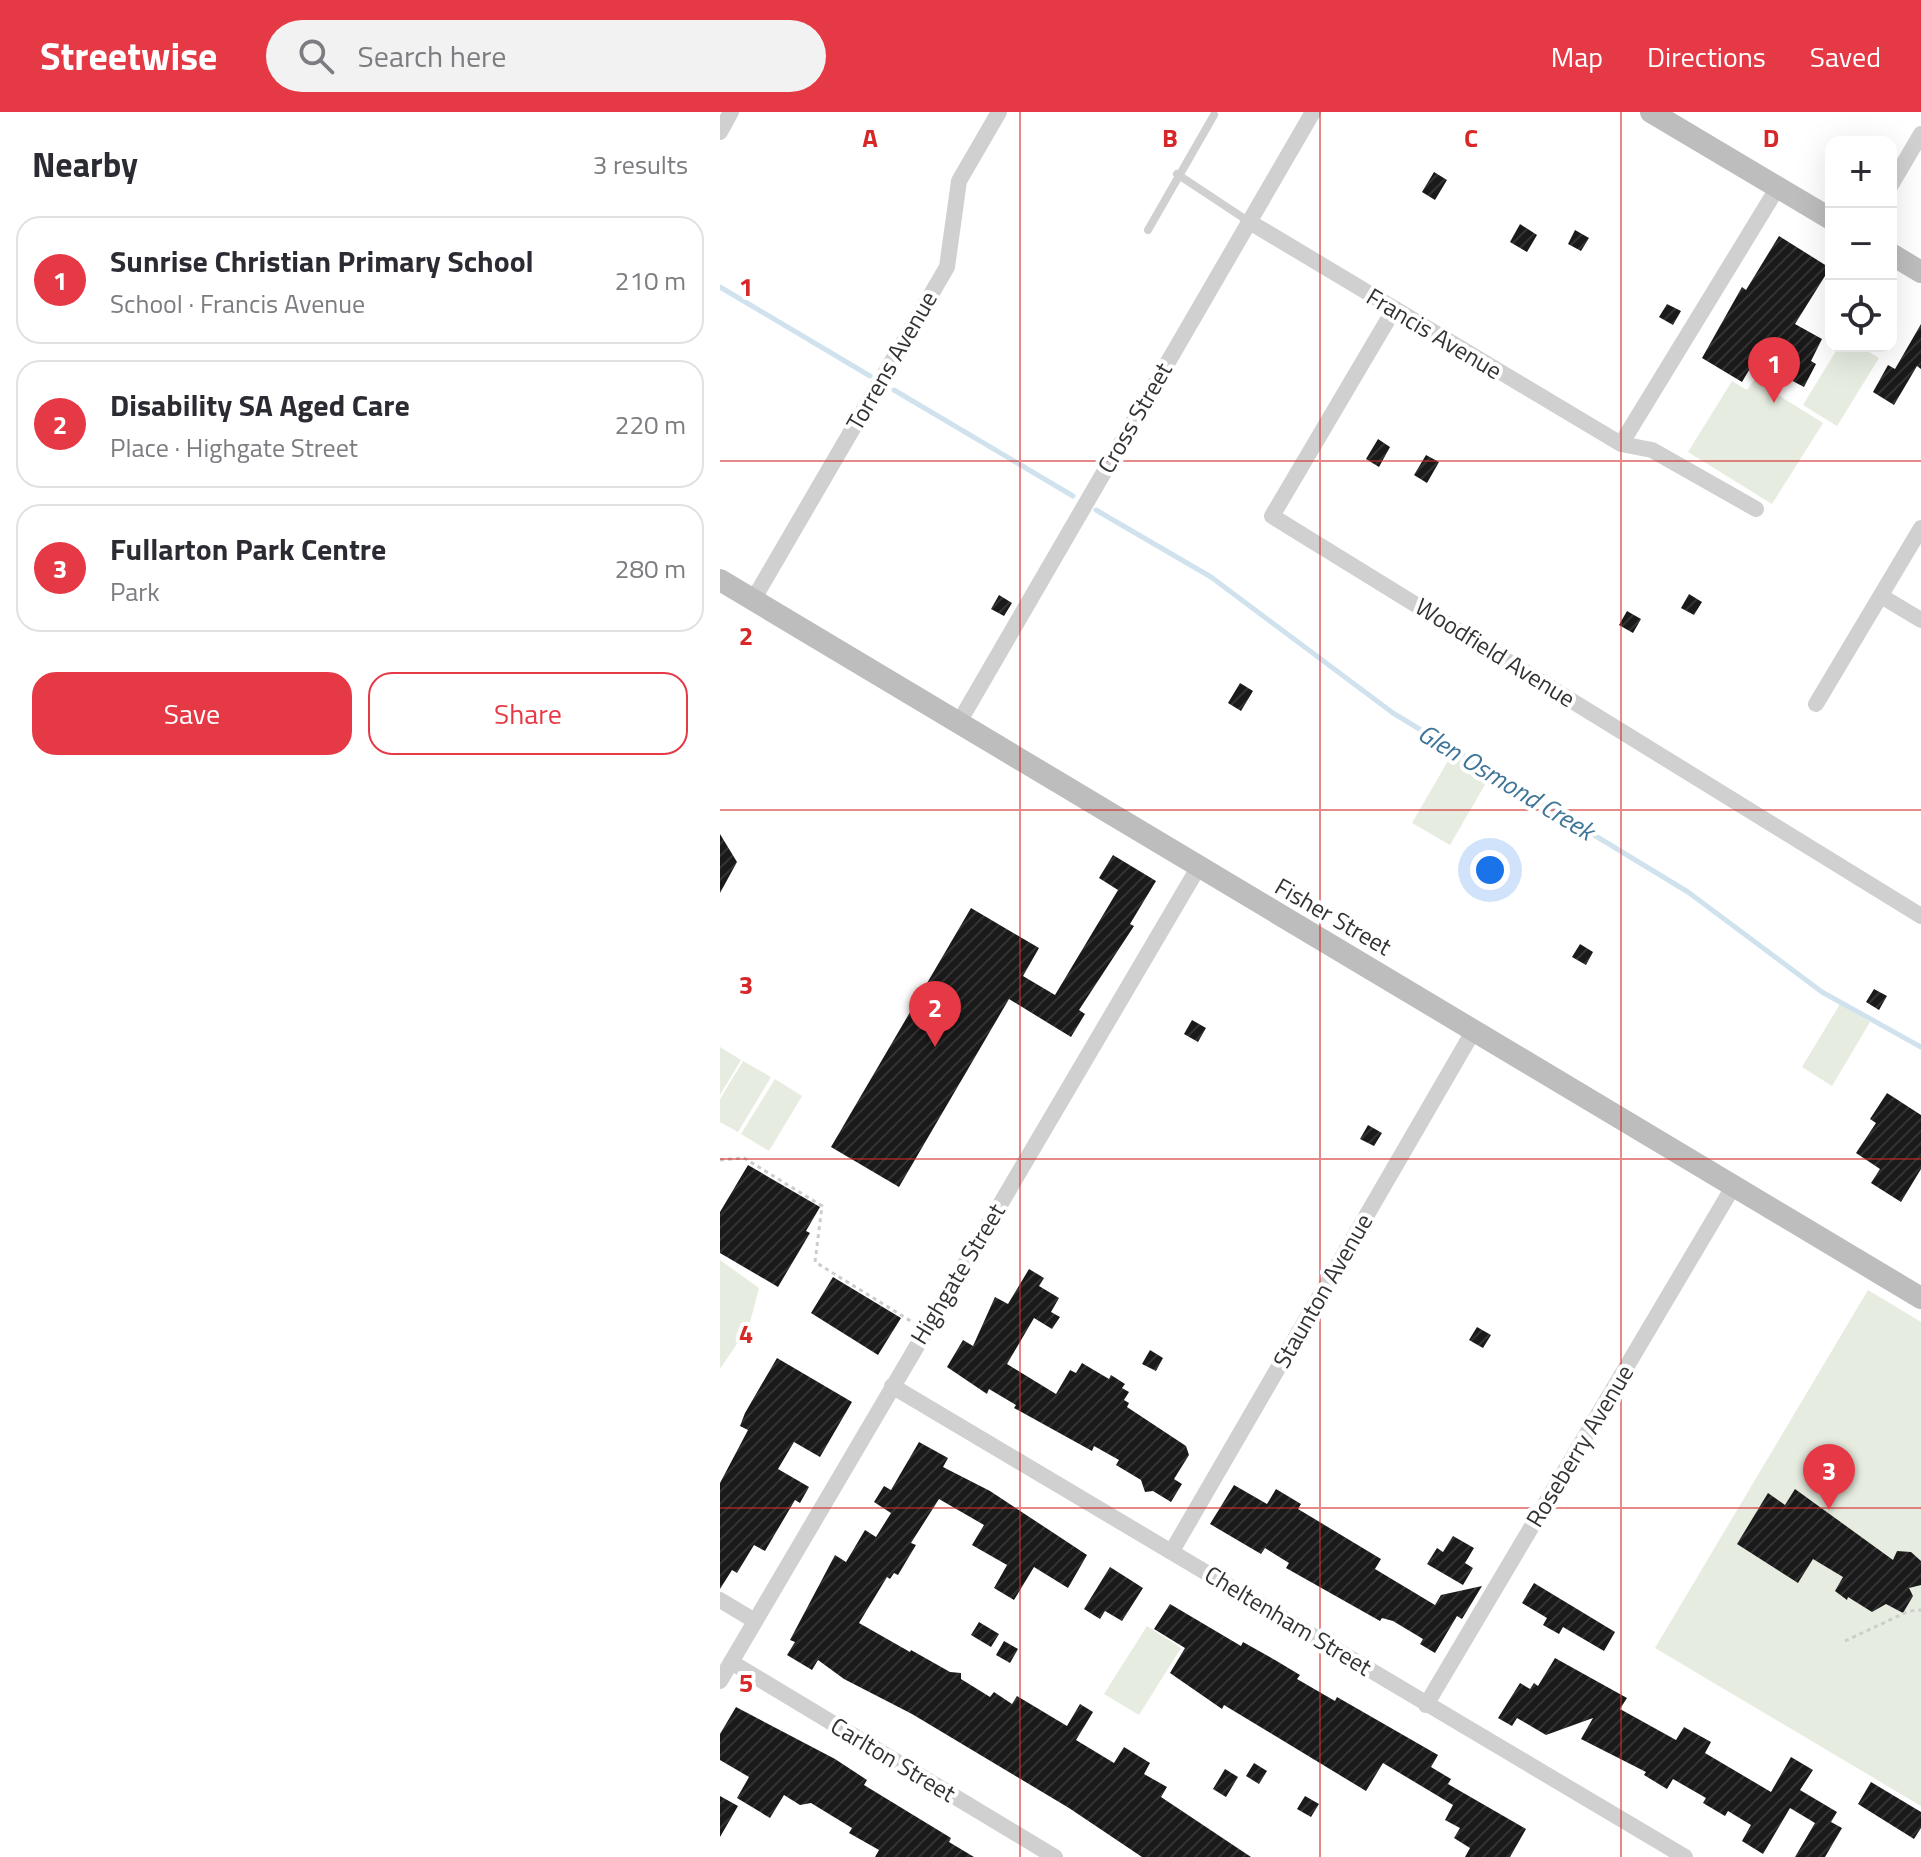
<!DOCTYPE html>
<html lang="en">
<head>
<meta charset="utf-8">
<style>
	body { margin:0; font-family:"Titillium Web",sans-serif; background:#f2f2f3; color:#2b2b33 }
	.controls { position:absolute; right:24px; top:24px; display:grid; overflow:hidden; border-radius:16px; box-shadow:0 8px 32px #0002 }
	.controls button { width:72px; height:72px; display:grid; place-items:center; padding:0; border:0; border-bottom:2px solid #e1e1e2; background:#fff; color:#2b2b33; font:40px sans-serif }
	.you { position:absolute; left:770px; top:758px; width:28px; height:28px; margin:-20px; border:6px solid #fff; border-radius:50%; background:#1a73e8; box-shadow:0 0 0 12px #1a73e833 }
	.badge { display:grid; place-items:center; width:52px; height:52px; border-radius:50%; background:#e63946; color:#fff; font-size:26px; font-weight:700 }
	.pin { position:absolute; translate:-50% -66px; filter:drop-shadow(0 2px 4px #0008) }
	.pin::after { content:''; position:absolute; top:42px; width:28px; height:24px; background:inherit; clip-path:polygon(0 0,100% 0,50% 100%) }
	.list { margin:0; padding:0; list-style:none }
	h2 { display:flex; justify-content:space-between; align-items:center; height:104px; margin:0; padding:0 32px; font-size:34px }
	h2 small { font-size:26px; font-weight:400; color:#7c7c81 }
	.list li { display:grid; grid-template-columns:52px 1fr auto; gap:24px; align-items:center; box-sizing:border-box; height:128px; margin:0 16px 16px; padding:0 16px; border:2px solid #e1e1e2; border-radius:24px }
	.list b { display:block; font-size:30px; white-space:nowrap }
	.list p { margin:0; font-size:26px; white-space:nowrap; color:#7c7c81 }
	.list em { font-size:26px; font-style:normal; color:#7c7c81 }
	.actions { display:flex; gap:16px; padding:24px 32px }
	.actions a { flex:1; padding:18px 0; border:2px solid #e63946; border-radius:24px; text-align:center; font-size:28px; color:#e63946 }
	.actions .main { background:#e63946; color:#fff }
	.icon { flex:none; width:44px; height:44px; fill:none; stroke:currentColor; stroke-width:2; stroke-linecap:round; stroke-linejoin:round }
	.map { position:relative; flex:none; width:1201px; height:1745px; overflow:hidden }
	header { display:flex; align-items:center; gap:48px; box-sizing:border-box; height:112px; padding:0 40px; background:#e63946; color:#fff }
	header strong { font-size:38px }
	nav { display:flex; gap:44px; margin-inline-start:auto; font-size:28px }
	.search { width:560px; height:72px; background:#f2f2f3; display:flex; align-items:center; gap:20px; box-sizing:border-box; padding:0 28px; border-radius:44px; color:#7c7c81; font-size:30px }
	main { display:flex }
	aside { flex:1; background:#fff }
	.map>svg:first-child { display:block }
	.green { fill:#e6ecdf }
	.lines { fill:none; stroke-linecap:round; stroke-linejoin:round }
	.stream { stroke:#cfe2ee; stroke-width:5 }
	.building { fill:url(#building-hatch) }
	.path { stroke:#cdcdcd; stroke-width:3; stroke-dasharray:4 4; stroke-linecap:butt }
	.lane { stroke:#d0d0d0; stroke-width:8 }
	.street { stroke:#d0d0d0; stroke-width:16 }
	.secondary { stroke:#bdbdbd; stroke-width:22 }
	.grid { fill:none; stroke:#d62828; stroke-width:2; stroke-opacity:0.55 }
	.labels { text-anchor:middle; stroke-width:8; stroke-linejoin:round; paint-order:stroke }
	.street-label { font-size:24px; fill:#333; stroke:#fff }
	.water-label { font-size:26px; font-style:italic; fill:#3f7597; stroke:#fff }
	.grid-label { font-size:26px; text-anchor:middle; font-weight:bold; fill:#d62828; stroke:#fff; stroke-width:8; stroke-linejoin:round; paint-order:stroke }
</style>
</head>
<body>
<header>
<strong>Streetwise</strong>
<div class="search"><svg class="icon" aria-label="search" viewBox="0 0 24 24"><circle cx="10" cy="10" r="6"/><path d="M15 15l6 6"/></svg>Search here</div>
<nav><a>Map</a><a>Directions</a><a>Saved</a></nav>
</header>
<main>
<aside>
<h2>Nearby<small>3 results</small></h2>
<ul class="list">
<li><span class="badge">1</span><div><b>Sunrise Christian Primary School</b><p>School · Francis Avenue</p></div><em>210 m</em></li>
<li><span class="badge">2</span><div><b>Disability SA Aged Care</b><p>Place · Highgate Street</p></div><em>220 m</em></li>
<li><span class="badge">3</span><div><b>Fullarton Park Centre</b><p>Park</p></div><em>280 m</em></li>
</ul>
<div class="actions"><a class="main">Save</a><a>Share</a></div>
</aside>
<div class="map">
<svg width="1201" height="1745" viewBox="0 0 1201 1745">
	<defs>
		<pattern id="building-hatch" width="6" height="6" patternUnits="userSpaceOnUse" patternTransform="scale(2)"><rect width="6" height="6" fill="#1a1a1a"/><path d="M-1 1l2-2M0 6l6-6M5 7l2-2" fill="none" stroke="#333"/></pattern>
	</defs>
	<rect width="100%" height="100%" fill="#fff"/>
	<path class="green" d="M 1119,234 L 1139,234 L 1159,246 L 1117,314 L 1083,293 Z
		M 1034,268 L 1103,311 L 1052,392 L 968,340 L 1012,269 L 1027,278 Z
		M 732,642 L 770,664 L 730,733 L 692,711 Z
		M 1120,892 L 1150,910 L 1112,974 L 1082,955 Z
		M 0,935 L 21,948 L 0,983 Z
		M 23,949 L 51,965 L 18,1020 L 0,1010 L 0,987 Z
		M 55,967 L 82,984 L 49,1039 L 21,1022 Z
		M 0,1148 L 39,1176 L 29,1214 L 0,1257 Z
		M 1148,1178 L 1201,1210 L 1201,1694 L 935,1536 Z
		M 427,1514 L 461,1536 L 419,1603 L 384,1582 Z"/>
	<g class="lines">
		<path class="stream" d="M 0,175 L 150,264
			M 174,278 L 353,384
			M 376,398 L 491,465 L 673,601 L 968,780 L 1102,880 L 1201,935"/>
	</g>
	<path class="building" d="M 714,60 L 727,68 L 715,88 L 702,80 Z
		M 800,112 L 817,123 L 807,140 L 790,130 Z
		M 855,118 L 869,126 L 861,139 L 848,132 Z
		M 1059,124 L 1110,156 L 1075,212 L 1102,227 L 1091,249 L 1096,252 L 1084,275 L 1065,265 L 1062,269 L 1032,253 L 1022,270 L 982,246 L 1022,175 L 1026,178 Z
		M 947,192 L 961,199 L 953,213 L 939,205 Z
		M 1201,212 L 1201,257 L 1197,254 L 1174,293 L 1153,280 L 1168,253 L 1175,257 Z
		M 658,327 L 670,335 L 659,355 L 646,347 Z
		M 706,343 L 719,350 L 707,371 L 694,363 Z
		M 969,482 L 982,490 L 974,503 L 961,496 Z
		M 279,483 L 292,491 L 284,504 L 271,497 Z
		M 907,499 L 921,507 L 913,521 L 899,513 Z
		M 520,571 L 533,579 L 521,599 L 508,591 Z
		M 0,722 L 17,750 L 0,781 Z
		M 393,743 L 436,769 L 410,812 L 414,814 L 359,898 L 365,902 L 351,925 L 289,887 L 179,1075 L 111,1035 L 251,796 L 319,836 L 303,864 L 335,883 L 398,778 L 379,766 Z
		M 860,832 L 873,840 L 866,853 L 852,845 Z
		M 1154,877 L 1167,884 L 1159,898 L 1146,890 Z
		M 472,908 L 486,916 L 478,930 L 464,922 Z
		M 1167,981 L 1201,1003 L 1201,1057 L 1181,1090 L 1151,1071 L 1160,1057 L 1136,1041 L 1156,1011 L 1150,1007 Z
		M 648,1013 L 662,1021 L 654,1034 L 640,1027 Z
		M 28,1053 L 100,1095 L 86,1119 L 90,1121 L 58,1175 L 0,1141 L 0,1100 Z
		M 309,1157 L 324,1166 L 319,1174 L 339,1186 L 331,1200 L 340,1205 L 332,1217 L 314,1206 L 287,1252 L 336,1282 L 350,1258 L 356,1261 L 362,1251 L 389,1267 L 391,1263 L 405,1272 L 402,1276 L 409,1280 L 404,1288 L 409,1291 L 407,1295 L 466,1334 L 469,1343 L 454,1367 L 462,1372 L 451,1390 L 433,1379 L 425,1380 L 421,1368 L 396,1353 L 399,1348 L 374,1334 L 372,1339 L 294,1296 L 296,1293 L 269,1277 L 267,1282 L 227,1255 L 243,1228 L 253,1234 L 275,1185 L 288,1192 Z
		M 113,1165 L 181,1206 L 158,1243 L 91,1201 Z
		M 757,1215 L 771,1223 L 763,1236 L 749,1228 Z
		M 430,1238 L 443,1246 L 436,1259 L 422,1252 Z
		M 57,1246 L 132,1290 L 100,1345 L 74,1330 L 58,1357 L 89,1375 L 80,1391 L 75,1388 L 45,1439 L 34,1433 L 17,1461 L 12,1458 L 0,1477 L 0,1371 L 28,1318 L 20,1314 L 25,1301 Z
		M 199,1330 L 228,1346 L 223,1355 L 270,1379 L 367,1443 L 348,1476 L 314,1455 L 294,1488 L 274,1476 L 287,1453 L 252,1433 L 264,1413 L 219,1387 L 191,1431 L 196,1433 L 178,1463 L 174,1461 L 170,1467 L 167,1465 L 139,1511 L 190,1540 L 191,1538 L 230,1560 L 241,1561 L 241,1567 L 270,1585 L 274,1580 L 292,1592 L 297,1584 L 347,1614 L 360,1592 L 373,1600 L 356,1628 L 394,1651 L 404,1635 L 430,1651 L 424,1662 L 447,1675 L 441,1685 L 531,1745 L 422,1745 L 349,1696 L 192,1602 L 124,1567 L 98,1548 L 92,1558 L 67,1543 L 75,1530 L 70,1528 L 115,1443 L 126,1450 L 145,1418 L 156,1425 L 171,1401 L 154,1390 L 164,1374 L 171,1378 Z
		M 514,1373 L 547,1392 L 556,1377 L 581,1392 L 578,1397 L 661,1447 L 655,1457 L 715,1493 L 721,1483 L 762,1474 L 742,1507 L 737,1504 L 715,1541 L 700,1532 L 703,1527 L 673,1509 L 662,1506 L 660,1509 L 566,1456 L 569,1451 L 545,1436 L 541,1442 L 490,1412 Z
		M 1075,1377 L 1173,1448 L 1177,1439 L 1191,1440 L 1201,1449 L 1201,1473 L 1189,1476 L 1193,1484 L 1183,1501 L 1166,1492 L 1152,1500 L 1128,1485 L 1127,1488 L 1115,1479 L 1123,1465 L 1093,1447 L 1078,1471 L 1017,1432 L 1048,1381 L 1065,1393 Z
		M 733,1424 L 754,1436 L 745,1451 L 753,1456 L 743,1473 L 707,1452 L 717,1436 L 723,1440 Z
		M 390,1455 L 423,1476 L 402,1509 L 385,1499 L 380,1507 L 364,1497 Z
		M 814,1471 L 895,1520 L 884,1539 L 843,1515 L 839,1522 L 823,1513 L 827,1506 L 802,1491 Z
		M 450,1492 L 521,1534 L 523,1530 L 555,1548 L 580,1563 L 577,1567 L 615,1589 L 617,1585 L 718,1643 L 711,1655 L 731,1667 L 728,1672 L 806,1717 L 790,1745 L 745,1745 L 750,1736 L 734,1726 L 740,1716 L 725,1708 L 733,1693 L 663,1651 L 646,1679 L 504,1593 L 502,1597 L 450,1561 L 465,1536 L 434,1517 Z
		M 259,1510 L 279,1522 L 271,1535 L 251,1523 Z
		M 284,1529 L 298,1537 L 290,1551 L 276,1543 Z
		M 835,1546 L 907,1586 L 900,1597 L 956,1628 L 964,1615 L 991,1630 L 985,1641 L 1051,1680 L 1071,1645 L 1093,1658 L 1080,1678 L 1117,1700 L 1111,1710 L 1122,1716 L 1105,1745 L 1075,1745 L 1095,1711 L 1070,1696 L 1043,1742 L 1022,1729 L 1031,1713 L 1008,1699 L 1005,1704 L 983,1691 L 986,1686 L 953,1667 L 947,1677 L 924,1663 L 926,1660 L 861,1627 L 873,1606 L 826,1623 L 797,1606 L 792,1614 L 778,1606 L 800,1571 L 810,1577 L 814,1571 L 818,1574 Z
		M 16,1595 L 115,1647 L 147,1668 L 144,1673 L 231,1726 L 229,1730 L 254,1745 L 155,1745 L 159,1738 L 129,1721 L 132,1716 L 91,1691 L 80,1693 L 64,1683 L 50,1706 L 17,1686 L 29,1665 L 0,1648 L 0,1622 Z
		M 534,1651 L 547,1659 L 539,1672 L 526,1664 Z
		M 505,1657 L 518,1665 L 506,1685 L 493,1677 Z
		M 1151,1670 L 1201,1700 L 1201,1716 L 1194,1727 L 1138,1692 Z
		M 0,1684 L 18,1694 L 0,1725 Z
		M 585,1684 L 599,1692 L 591,1705 L 577,1697 Z"/>
	<g class="lines">
		<path class="path" d="M 0,1048 L 24,1046 L 102,1094 L 95,1150 L 194,1211
			M 1125,1529 L 1189,1499 L 1201,1498"/>
		<path class="lane" d="M 457,62 L 528,109
			M 428,118 L 494,3"/>
		<path class="street" d="M 0,20 L 11,0
			M 1171,73 L 1201,22
			M 528,109 L 901,332 L 932,338 L 1036,397
			M 673,199 L 552,404 L 1201,804
			M 901,332 L 1058,75
			M 1161,484 L 1201,508
			M 33,488 L 227,155 L 239,69 L 279,0
			M 1096,592 L 1201,416
			M 238,612 L 593,0
			M 172,1274 L 965,1745
			M 452,1439 L 754,918
			M 0,1488 L 35,1509
			M 11,1550 L 335,1745
			M 0,1569 L 478,756
			M 706,1593 L 1013,1075"/>
		<path class="secondary" d="M 931,0 L 1111,107
			M 1171,142 L 1201,160
			M 0,468 L 1201,1186"/>
	</g>
	<path class="grid" d="M 300,0 L 300,1745M 600,0 L 600,1745M 901,0 L 901,1745M 0,349 L 1201,349M 0,698 L 1201,698M 0,1047 L 1201,1047M 0,1396 L 1201,1396"/>
	<g class="labels">
		<g class="street-label">
			<text transform="translate(714 222) rotate(31)" y="8">Francis Avenue</text>
			<text transform="translate(172 249) rotate(-60)" y="8">Torrens Avenue</text>
			<text transform="translate(415 306) rotate(-60)" y="8">Cross Street</text>
			<text transform="translate(775 541) rotate(32)" y="8">Woodfield Avenue</text>
			<text transform="translate(613 805) rotate(30)" y="8">Fisher Street</text>
			<text transform="translate(238 1162) rotate(-59)" y="8">Highgate Street</text>
			<text transform="translate(603 1179) rotate(-60)" y="8">Staunton Avenue</text>
			<text transform="translate(860 1334) rotate(-59)" y="8">Roseberry Avenue</text>
			<text transform="translate(568 1509) rotate(31)" y="8">Cheltenham Street</text>
			<text transform="translate(173 1648) rotate(31)" y="8">Carlton Street</text>
		</g>
		<g class="water-label">
			<text transform="translate(786 670) rotate(31)" y="9">Glen Osmond Creek</text>
		</g>
	</g>
	<g class="grid-label">
		<text x="150" y="35">A</text>
		<text x="450" y="35">B</text>
		<text x="751" y="35">C</text>
		<text x="1051" y="35">D</text>
		<text x="26" y="184">1</text>
		<text x="26" y="533">2</text>
		<text x="26" y="882">3</text>
		<text x="26" y="1231">4</text>
		<text x="26" y="1580">5</text>
	</g>
</svg>
<div class="controls">
<button>+</button>
<button>−</button>
<button><svg class="icon" aria-label="locate" viewBox="0 0 24 24"><circle cx="12" cy="12" r="6"/><path d="M12 2v4M12 18v4M2 12h4M18 12h4"/></svg></button>
</div>
<div class="you"></div>
<div class="pin badge" style="left:1054px;top:291px">1</div>
<div class="pin badge" style="left:215px;top:935px">2</div>
<div class="pin badge" style="left:1109px;top:1398px">3</div>
</div>
</main>
</body>
</html>
